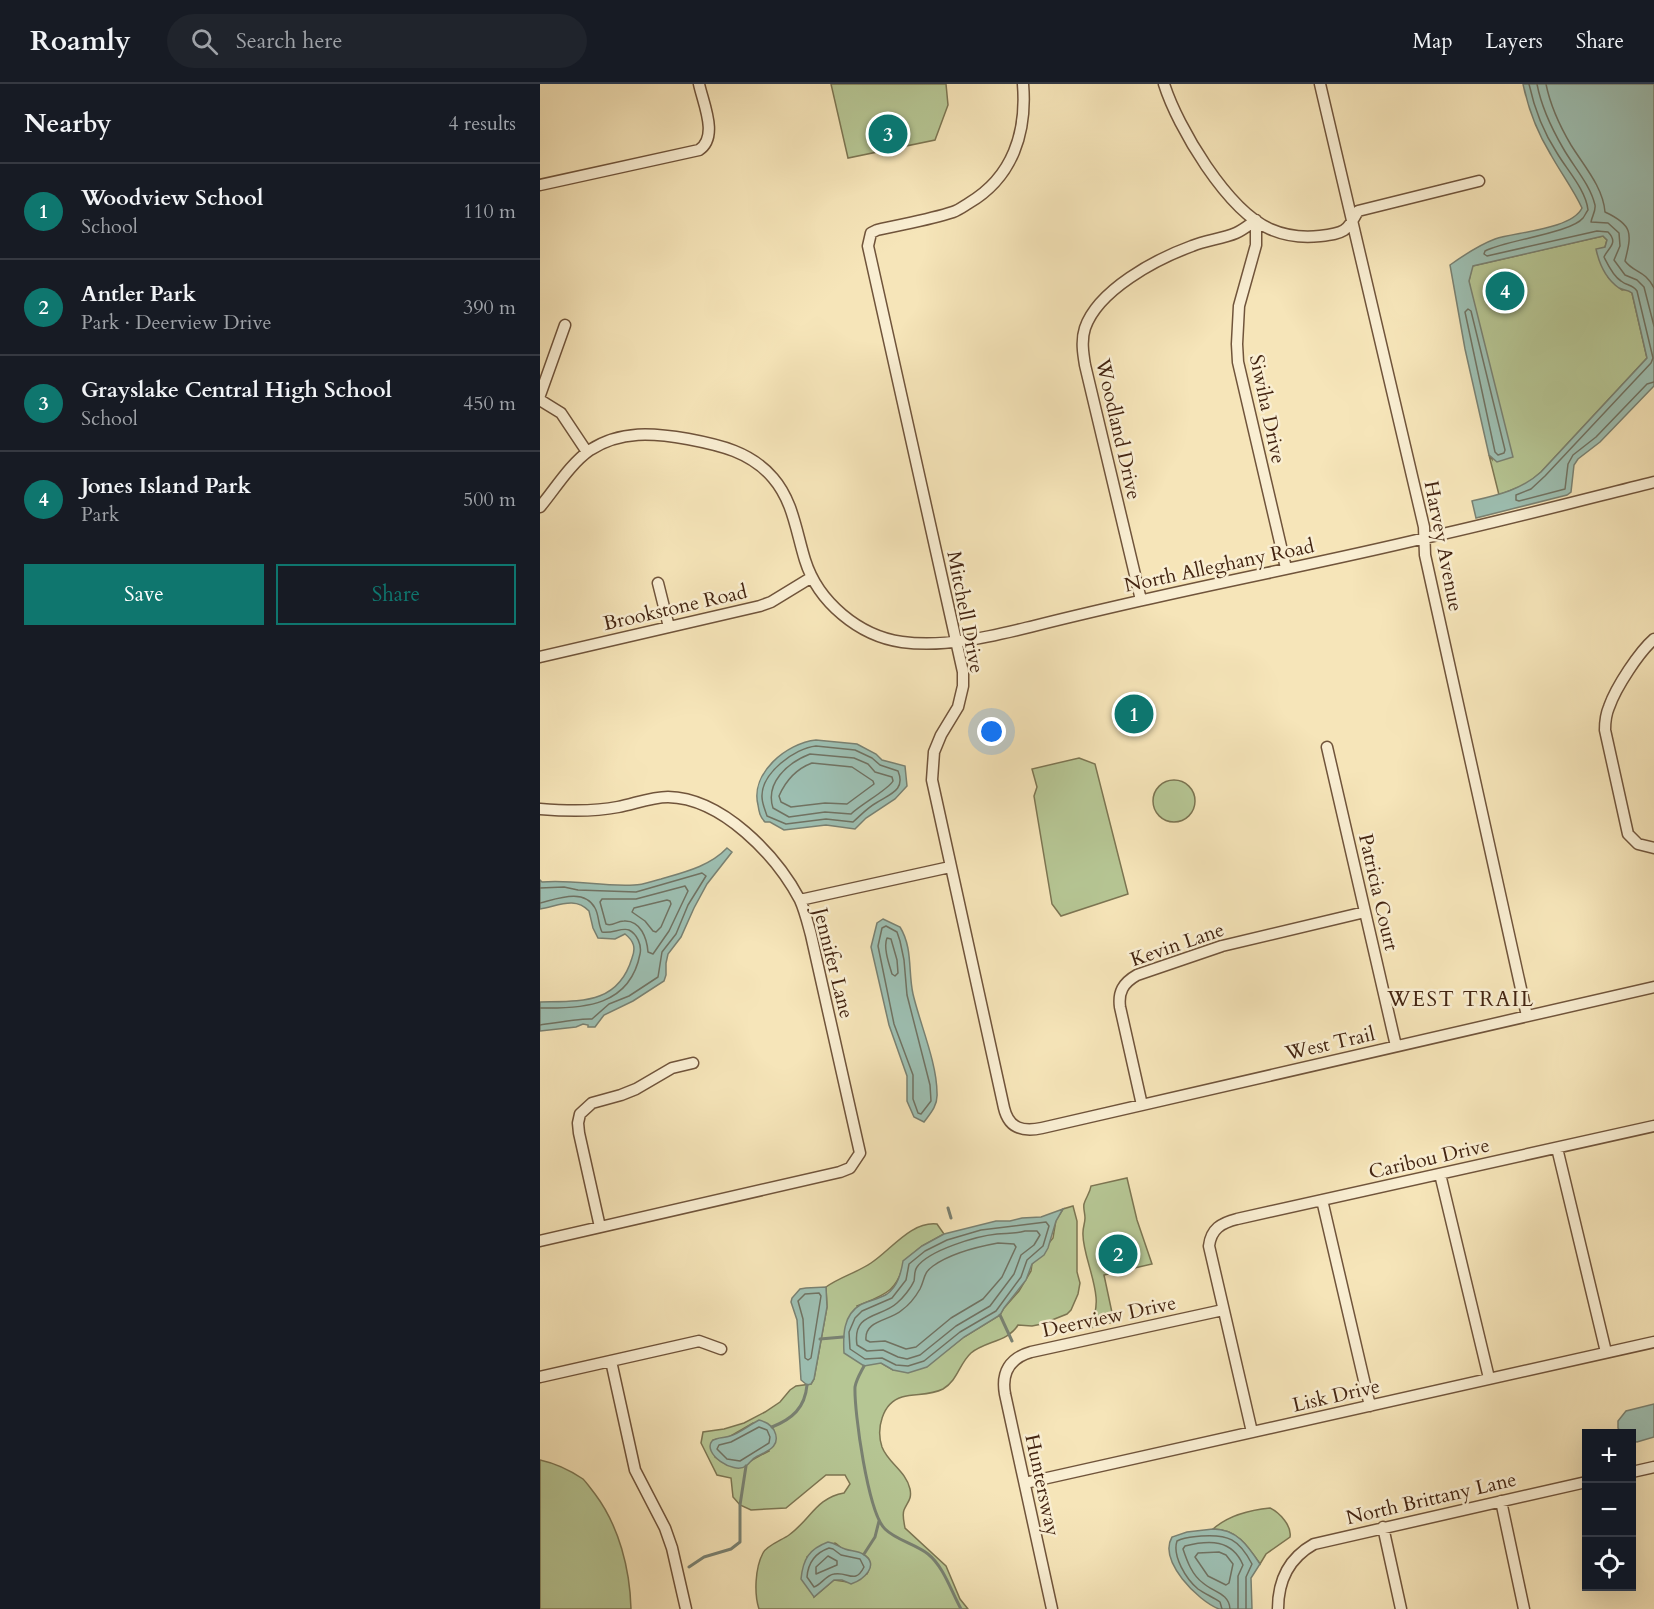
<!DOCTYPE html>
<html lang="en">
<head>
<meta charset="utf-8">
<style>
	body { margin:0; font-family:Cardo,serif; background:#20242c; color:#f1f3f6 }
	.controls { position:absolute; right:18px; bottom:18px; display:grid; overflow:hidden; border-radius:0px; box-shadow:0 6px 24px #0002 }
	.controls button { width:54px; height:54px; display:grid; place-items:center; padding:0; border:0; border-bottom:2px solid #363941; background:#171b24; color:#f1f3f6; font:30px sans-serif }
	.you { position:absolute; left:452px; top:648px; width:21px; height:21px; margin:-15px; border:4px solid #fff; border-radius:50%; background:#1a73e8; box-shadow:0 0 0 9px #1a73e833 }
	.badge { display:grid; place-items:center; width:39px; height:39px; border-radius:50%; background:#0f766e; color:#fff; font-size:20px; font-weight:700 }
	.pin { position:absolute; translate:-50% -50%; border:3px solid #fff; box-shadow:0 2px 6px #0006 }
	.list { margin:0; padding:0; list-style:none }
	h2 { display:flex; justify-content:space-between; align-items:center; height:78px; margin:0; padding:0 24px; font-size:26px }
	h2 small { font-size:20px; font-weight:400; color:#9ea1a6 }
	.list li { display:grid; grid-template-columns:39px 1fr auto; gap:18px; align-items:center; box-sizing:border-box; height:96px; padding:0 24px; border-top:2px solid #363941 }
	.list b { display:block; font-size:22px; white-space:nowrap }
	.list p { margin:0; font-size:20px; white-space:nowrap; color:#9ea1a6 }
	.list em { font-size:20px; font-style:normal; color:#9ea1a6 }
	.actions { display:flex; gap:12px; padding:18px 24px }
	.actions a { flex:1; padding:14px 0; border:2px solid #0f766e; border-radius:0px; text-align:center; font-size:21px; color:#0f766e }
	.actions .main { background:#0f766e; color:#fff }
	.icon { flex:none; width:33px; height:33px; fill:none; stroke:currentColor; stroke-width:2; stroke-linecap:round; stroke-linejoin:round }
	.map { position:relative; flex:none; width:1114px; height:1525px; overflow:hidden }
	header { display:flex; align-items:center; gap:36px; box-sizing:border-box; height:84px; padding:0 30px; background:#171b24; border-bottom:2px solid #363941 }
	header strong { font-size:28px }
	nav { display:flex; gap:33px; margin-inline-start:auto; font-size:21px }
	.search { width:420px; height:54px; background:#20242c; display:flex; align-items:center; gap:15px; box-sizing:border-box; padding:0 21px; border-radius:33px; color:#9ea1a6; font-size:22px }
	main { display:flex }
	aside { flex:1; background:#171b24 }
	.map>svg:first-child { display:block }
	.green { fill:#b6c694; stroke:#7c7552; stroke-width:1.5; fill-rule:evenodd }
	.water { fill:#9dbfb2; stroke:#798172; stroke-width:1.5 }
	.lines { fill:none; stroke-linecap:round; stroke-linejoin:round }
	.shore { stroke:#707262; stroke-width:1.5 }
	.stream { stroke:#798172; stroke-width:3 }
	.minor-casing { stroke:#70543b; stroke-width:13 }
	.minor { stroke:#f9eed2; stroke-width:10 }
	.labels { text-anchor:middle; stroke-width:5; stroke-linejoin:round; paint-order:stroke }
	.street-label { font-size:20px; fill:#432411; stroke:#f9eed2 }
	.neighbourhood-label { font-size:21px; letter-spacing:1.5px; fill:#432411; stroke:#f9eed2 }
</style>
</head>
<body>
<header>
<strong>Roamly</strong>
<div class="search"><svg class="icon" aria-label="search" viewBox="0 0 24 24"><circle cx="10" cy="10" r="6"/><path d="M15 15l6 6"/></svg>Search here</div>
<nav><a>Map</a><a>Layers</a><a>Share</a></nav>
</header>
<main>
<aside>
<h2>Nearby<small>4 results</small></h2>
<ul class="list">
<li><span class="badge">1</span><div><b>Woodview School</b><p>School</p></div><em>110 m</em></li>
<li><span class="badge">2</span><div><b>Antler Park</b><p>Park · Deerview Drive</p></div><em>390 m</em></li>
<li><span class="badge">3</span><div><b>Grayslake Central High School</b><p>School</p></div><em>450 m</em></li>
<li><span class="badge">4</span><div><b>Jones Island Park</b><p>Park</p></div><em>500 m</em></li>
</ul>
<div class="actions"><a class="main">Save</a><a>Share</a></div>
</aside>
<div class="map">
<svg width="1114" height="1525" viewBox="0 0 1114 1525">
	<rect width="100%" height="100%" fill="#f6e5b9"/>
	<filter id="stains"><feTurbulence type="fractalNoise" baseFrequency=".00333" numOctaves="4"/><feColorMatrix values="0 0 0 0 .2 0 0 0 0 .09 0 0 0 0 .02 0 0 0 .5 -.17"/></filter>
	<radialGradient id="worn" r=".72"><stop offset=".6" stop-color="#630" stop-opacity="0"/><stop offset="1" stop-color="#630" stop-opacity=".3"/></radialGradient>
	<path class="green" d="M 291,0 L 406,0 L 408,21 L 395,56 L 308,74 Z
		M 1063,152 L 1067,156 L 1065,163 L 1068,193 L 1082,206 L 1086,205 L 1092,209 L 1107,274 L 1001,388 L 987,400 L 959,411 L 949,371 L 952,375 L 929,197 L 932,182 Z
		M 539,674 L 555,680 L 588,810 L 521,832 L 512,820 L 494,712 L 497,703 L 492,685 Z
		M613 717a21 21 0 1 1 42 0a21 21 0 1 1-42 0Z
		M 587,1094 L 597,1136 L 612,1180 L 564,1191 L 574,1238 L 550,1244 L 549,1239 C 569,1218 541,1173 543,1148 C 543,1143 545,1139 545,1134 C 545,1129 543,1124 544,1120 C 546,1113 550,1109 551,1102 Z
		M 533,1122 L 537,1137 L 537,1188 L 540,1199 L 538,1210 L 531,1226 L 527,1230 L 502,1240 L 492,1242 L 478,1241 C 468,1258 445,1257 431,1269 C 419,1280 418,1296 403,1305 C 389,1312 376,1309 362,1313 C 342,1319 336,1345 342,1363 C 348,1379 366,1387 370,1405 C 372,1415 368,1417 364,1426 C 362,1431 364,1438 365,1444 L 406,1482 L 420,1515 L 428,1525 L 219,1525 C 214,1510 215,1484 223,1469 C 226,1462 242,1456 249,1451 C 271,1435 276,1414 304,1409 L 310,1400 L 305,1391 L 286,1391 L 246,1424 L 211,1426 L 200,1421 L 193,1413 L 191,1394 L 177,1391 L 161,1359 L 163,1348 L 184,1345 L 204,1339 L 225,1328 L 240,1318 L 250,1306 L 256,1302 L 271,1300 L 274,1295 L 287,1223 L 286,1203 C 300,1193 316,1189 331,1179 C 351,1166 371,1137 397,1140 L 404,1150 L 382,1162 L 364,1177 C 358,1208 344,1211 317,1222 L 341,1279 L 353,1286 L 406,1267 L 424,1253 L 460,1231 L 464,1224 L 479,1207 L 491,1187 L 492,1180 L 513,1154 L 516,1136 L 523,1125 ZM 213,1339 L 229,1367 C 207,1377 198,1392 175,1373 L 173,1356 L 189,1353 ZM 295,1459 C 296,1459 302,1465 303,1465 C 316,1471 338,1467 327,1490 L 308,1498 L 294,1496 L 274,1513 L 267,1473 Z
		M 0,1376 C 14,1379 31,1387 43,1395 C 47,1399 51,1405 55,1410 C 79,1442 90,1485 91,1525 L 0,1525 Z
		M 730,1424 C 740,1429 752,1442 750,1453 L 726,1470 L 720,1480 C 708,1462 697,1445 673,1445 C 689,1431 709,1426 730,1424 Z"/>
	<path class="water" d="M 983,0 L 1114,0 L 1114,302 L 1060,358 L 1038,375 L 1034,381 L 1031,408 L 1027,411 L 936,434 L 932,417 C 958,411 981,406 1001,388 L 1107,274 L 1092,209 C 1087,205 1084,207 1079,204 C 1066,195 1059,179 1056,165 L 1065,163 L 1067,156 L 1063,152 L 933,182 L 929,197 L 973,373 L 957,378 L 949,371 L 925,265 L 910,181 C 924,171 939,161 955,155 C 977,148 1032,145 1042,124 C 1033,105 1021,89 1011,71 C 998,50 988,24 983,0 Z
		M 276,656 L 317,660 L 336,670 L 342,676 L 365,682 L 367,702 L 355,715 L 326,734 L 315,745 L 286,741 L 244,746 L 230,738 L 225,738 C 220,733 219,728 218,721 C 210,689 247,659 276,656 Z
		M 187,764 L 192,768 L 167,800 L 154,824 L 141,853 L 128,870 L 126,879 L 126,891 L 124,897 L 93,917 L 64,931 L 55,943 L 48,943 L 48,941 L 43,940 L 36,943 L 0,947 L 0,918 C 40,917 78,921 92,874 C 96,864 94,857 85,850 L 75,855 L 58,854 L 53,844 L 49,827 C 35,812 18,822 0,825 L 0,796 L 2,798 C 32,795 63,803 94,801 C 103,801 112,797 121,795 C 145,788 170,782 187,764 Z
		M 343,835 L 360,843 C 373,864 368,888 373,910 C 380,940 397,979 397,1009 C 398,1021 391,1029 384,1038 L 374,1033 L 367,1017 L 367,992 L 349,941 L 331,863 L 337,839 Z
		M 523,1125 L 516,1137 L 508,1164 L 504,1171 L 492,1180 L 486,1196 L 464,1224 L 460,1231 L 424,1253 L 387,1283 L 368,1289 L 353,1286 L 341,1279 L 324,1282 L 304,1269 C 303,1252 303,1231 320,1221 C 328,1217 339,1215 347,1210 C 358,1202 361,1189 363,1177 L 382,1162 L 404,1150 L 456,1137 L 470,1137 L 482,1134 L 501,1133 Z
		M 286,1203 L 287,1223 L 274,1295 L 271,1300 L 267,1301 L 261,1296 L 257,1236 L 251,1218 L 252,1214 L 260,1205 L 266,1204 Z
		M 1114,1320 L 1114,1353 L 1097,1358 L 1092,1357 L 1092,1350 L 1081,1349 L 1078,1344 L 1078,1337 L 1086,1327 Z
		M 219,1336 C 226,1338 230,1340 234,1346 C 242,1362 228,1367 216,1373 C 212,1375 210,1379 206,1382 C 193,1391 162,1369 172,1357 C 176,1353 185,1354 190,1352 C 200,1349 209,1341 219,1336 Z
		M 673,1445 C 697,1445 708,1462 720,1480 L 711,1494 L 712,1525 C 703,1525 687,1525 679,1525 C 658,1517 618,1477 632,1453 L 647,1448 Z
		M 288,1458 C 296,1459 298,1463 305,1465 C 310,1467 318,1467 323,1470 C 341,1481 323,1496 311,1500 L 302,1496 L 294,1496 L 274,1513 L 261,1495 C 263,1475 269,1465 288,1458 Z"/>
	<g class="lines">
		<path class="shore" d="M 989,0 C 994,23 1004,49 1017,69 C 1027,86 1046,106 1048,126 C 1047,127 1044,133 1043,134 C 1031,149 967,156 945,167 L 944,170 L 947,172 L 1057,147 L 1068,148 C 1079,159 1068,164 1064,173 C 1068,181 1073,192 1081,197 C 1087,202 1092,200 1097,207 L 1113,274 L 1111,279 L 1005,392 L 991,405 L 976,411 L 976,416 L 979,417 L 1025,405 L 1028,380 L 1033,371 L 1056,353 L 1107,300 L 1114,298
			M 997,0 C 1001,21 1012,45 1023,64 C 1033,82 1050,100 1055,121 C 1056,127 1052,132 1051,138 L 1068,139 L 1079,149 L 1080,162 L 1074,176 L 1085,191 L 1097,196 L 1104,203 L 1114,242
			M 1006,0 C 1010,20 1021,44 1031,61 C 1044,82 1063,103 1065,128 C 1093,141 1092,149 1085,177 C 1094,189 1105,186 1114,204
			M 928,225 L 931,227 L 965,366 L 964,369 L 958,371 L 955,368 L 925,228 Z
			M 276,662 L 315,666 L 332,674 L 340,681 L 358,687 C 366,706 350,710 336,719 C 327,724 320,732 313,738 L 286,735 L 246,740 L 227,732 C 225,726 222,719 222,713 C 221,689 255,664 276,662 Z
			M 270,670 L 314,674 L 328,680 L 335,688 L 352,693 L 353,697 C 349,705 320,721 311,730 L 285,728 L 249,733 L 233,724 C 225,699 247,679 270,670 Z
			M 272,679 L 312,683 L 333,697 L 334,700 L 307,720 L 285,719 L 251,723 L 241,718 L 239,712 C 246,696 256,685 272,679 Z
			M 145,802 L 148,807 L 129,847 L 113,870 L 108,868 C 107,855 101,836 84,837 C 76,837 73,843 66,840 L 60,818 L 62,815 L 96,815 Z
			M 0,804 L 24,803 L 38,806 L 96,808 L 162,789 L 166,792 L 148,821 L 136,850 L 122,868 L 118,893 L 89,912 L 69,920 L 52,935 C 42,934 13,939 0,941
			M 127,816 L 130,817 L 131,820 L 121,843 L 116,848 L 113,847 L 105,837 L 92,828 L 94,824 Z
			M 0,819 C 17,815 44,804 55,824 C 59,831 58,840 62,848 C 72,850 82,843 89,846 C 97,850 102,861 100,870 C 90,922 44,925 0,924
			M 346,842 L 357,848 L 360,857 L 364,876 L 367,911 L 390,1001 L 391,1017 L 381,1030 L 378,1029 L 373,1015 L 373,991 L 354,940 L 338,862 L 342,844 Z
			M 347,854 L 351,855 L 357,876 L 358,889 L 355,892 L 352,890 C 349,880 343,863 347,854 Z
			M 506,1138 L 509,1142 L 503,1162 L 487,1176 L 481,1193 L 456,1227 L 420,1248 L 384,1277 L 368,1282 L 356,1281 L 342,1274 L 325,1275 L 310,1265 L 309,1248 L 315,1234 L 322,1227 L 352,1214 L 366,1196 L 369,1180 L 385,1167 L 407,1156 L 441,1146 Z
			M 485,1147 L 497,1147 L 500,1151 L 494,1161 L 481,1171 L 474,1190 L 450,1222 L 416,1242 L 380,1271 L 367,1275 L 358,1273 L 343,1266 L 327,1267 L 317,1261 C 312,1228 341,1234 357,1219 C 363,1214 371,1204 374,1197 C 375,1192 374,1187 377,1183 C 389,1166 437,1152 457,1150 C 467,1149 475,1150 485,1147 Z
			M 458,1159 L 474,1160 L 476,1163 L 462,1193 L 443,1215 L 411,1234 L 376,1263 L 366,1265 L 345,1257 L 330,1258 L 326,1256 C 324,1236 350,1237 362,1226 C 369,1221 376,1212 380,1205 C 385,1195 383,1189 393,1182 C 411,1169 436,1163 458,1159 Z
			M 279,1209 L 281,1212 L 271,1274 L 268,1276 L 265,1274 L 263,1235 L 258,1217 L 265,1210 Z
			M 219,1343 L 227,1346 L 230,1353 L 229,1359 L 200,1377 L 187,1375 L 177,1365 L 179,1361 L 191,1358 Z
			M 289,1464 L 293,1465 L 301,1471 L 320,1475 L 324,1483 C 315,1501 308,1487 294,1490 C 286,1491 281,1501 274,1503 L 267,1493 C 268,1479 275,1469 289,1464 Z
			M 679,1468 L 686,1471 L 693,1480 L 689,1499 L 686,1501 L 668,1492 L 655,1473 L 658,1469 Z
			M 288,1472 L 297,1477 L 297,1481 L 276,1490 L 276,1483 Z
			M 682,1525 L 680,1518 C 673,1513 665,1510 658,1505 C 646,1495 632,1472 637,1457 C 644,1453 652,1453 661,1452 C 688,1450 699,1455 712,1480 L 706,1493 L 706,1525
			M 690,1525 C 689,1509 673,1508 663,1499 C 652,1491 647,1477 643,1465 L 645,1462 C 669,1456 692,1455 703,1481 L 698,1492 L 698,1525"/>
		<path class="stream" d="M 408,1124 L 411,1134
			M 460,1231 L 472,1257
			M 280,1255 L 303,1253
			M 324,1282 C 321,1288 316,1296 315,1303 C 314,1327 328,1429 345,1445 C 356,1456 375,1460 388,1470 C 404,1483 411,1507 421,1525
			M 232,1343 C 252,1335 265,1324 267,1301
			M 324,1470 L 335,1453 L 339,1437
			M 149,1483 L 164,1473 L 191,1465 L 200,1458 L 200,1421 L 206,1382"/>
		<defs>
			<path id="minor" d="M 483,0 C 487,48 473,93 429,119 C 424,122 419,126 413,128 C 389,136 362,140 337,146 L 331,149 L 328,162 L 423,588 L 423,602 L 418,623 L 401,651 L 394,668 L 392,696 L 464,1024 C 469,1045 483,1048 502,1044 L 1114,903
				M 624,0 C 638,44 687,126 730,145 C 746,152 762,154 780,152 C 804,149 807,148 818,127 L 939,97
				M 780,0 L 884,443 L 885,471 L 987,932
				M 0,101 L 159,66 C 179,53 163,19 159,0
				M 716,136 L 716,161 L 699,222 L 697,260 L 698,278 L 746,484
				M 0,311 L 25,241
				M 0,316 L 21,329 L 47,368
				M 0,423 C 15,405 30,380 50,366 C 81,346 114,349 148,355 C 180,361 211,368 233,394 C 253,417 256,447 265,476 C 278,518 319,552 362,558 C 406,564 452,552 494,542 C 529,533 564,525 599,517 C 694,495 790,477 885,454 C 962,437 1038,417 1114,398
				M 118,499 L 129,543
				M 601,516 L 545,281 C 543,269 541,256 545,244 C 558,206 616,175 652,162 C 666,156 682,155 696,149 C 703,146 710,140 716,136
				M 1114,555 C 1099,568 1076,603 1069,623 C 1066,630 1065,638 1065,646 L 1088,750 L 1098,760 L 1114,764
				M 0,573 L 220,522 L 231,518 L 272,493
				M 787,663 L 856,962
				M 0,725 C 25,727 53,728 78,723 C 94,720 111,713 128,713 C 182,714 236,771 260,816 C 265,827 268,840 271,851 L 320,1069 L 310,1084 L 300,1088 L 0,1157
				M 260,816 L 410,783
				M 602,1021 L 580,923 C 578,908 583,899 597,891 L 682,862 L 825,828
				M 1017,1064 L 1066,1268
				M 900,1090 L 949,1294
				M 782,1116 L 830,1322
				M 60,1143 L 39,1049 L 38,1039 L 40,1030 L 52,1019 L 81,1011 L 96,1005 L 132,984 L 153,979
				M 71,1277 L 95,1386 L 125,1444 L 132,1464 L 146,1525
				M 0,1293 L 159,1257 L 181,1265
				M 712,1348 L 669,1162 C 671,1145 681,1139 697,1135 L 1114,1042
				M 1092,1388 L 1114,1383
				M 485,1399 L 1114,1258
				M 961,1417 L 984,1525
				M 843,1443 L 861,1525
				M 512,1525 L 465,1310 C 461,1288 470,1274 491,1268 L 683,1226
				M 738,1525 C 738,1496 749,1474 774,1460 L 1046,1398"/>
		</defs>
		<use href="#minor" class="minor-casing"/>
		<use href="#minor" class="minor"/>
	</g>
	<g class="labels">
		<g class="street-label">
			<text transform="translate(728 325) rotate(78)" y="7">Siwiha Drive</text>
			<text transform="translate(579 345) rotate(77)" y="7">Woodland Drive</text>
			<text transform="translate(904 462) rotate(79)" y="7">Harvey Avenue</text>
			<text transform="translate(679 481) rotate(-12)" y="7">North Alleghany Road</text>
			<text transform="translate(135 523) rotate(-13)" y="7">Brookstone Road</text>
			<text transform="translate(426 528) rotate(79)" y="7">Mitchell Drive</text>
			<text transform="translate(839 808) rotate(77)" y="7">Patricia Court</text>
			<text transform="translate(637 860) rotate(-19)" y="7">Kevin Lane</text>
			<text transform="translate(294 879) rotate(76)" y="7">Jennifer Lane</text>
			<text transform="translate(790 959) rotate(-13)" y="7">West Trail</text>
			<text transform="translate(889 1074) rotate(-13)" y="7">Caribou Drive</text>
			<text transform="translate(569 1232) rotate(-12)" y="7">Deerview Drive</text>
			<text transform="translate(796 1311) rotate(-13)" y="7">Lisk Drive</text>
			<text transform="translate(503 1401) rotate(78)" y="7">Huntersway</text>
			<text transform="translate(891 1414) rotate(-13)" y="7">North Brittany Lane</text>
		</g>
		<g class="neighbourhood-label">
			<text x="921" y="922">WEST TRAIL</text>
		</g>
	</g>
	<rect width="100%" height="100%" filter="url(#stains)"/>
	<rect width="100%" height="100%" fill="url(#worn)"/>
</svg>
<div class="controls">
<button>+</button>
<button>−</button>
<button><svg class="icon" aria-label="locate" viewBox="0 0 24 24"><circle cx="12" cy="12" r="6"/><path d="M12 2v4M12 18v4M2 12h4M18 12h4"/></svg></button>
</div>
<div class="you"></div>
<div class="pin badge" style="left:594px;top:630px">1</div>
<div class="pin badge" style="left:578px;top:1170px">2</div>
<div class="pin badge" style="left:348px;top:50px">3</div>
<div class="pin badge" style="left:965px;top:207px">4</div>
</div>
</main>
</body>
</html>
